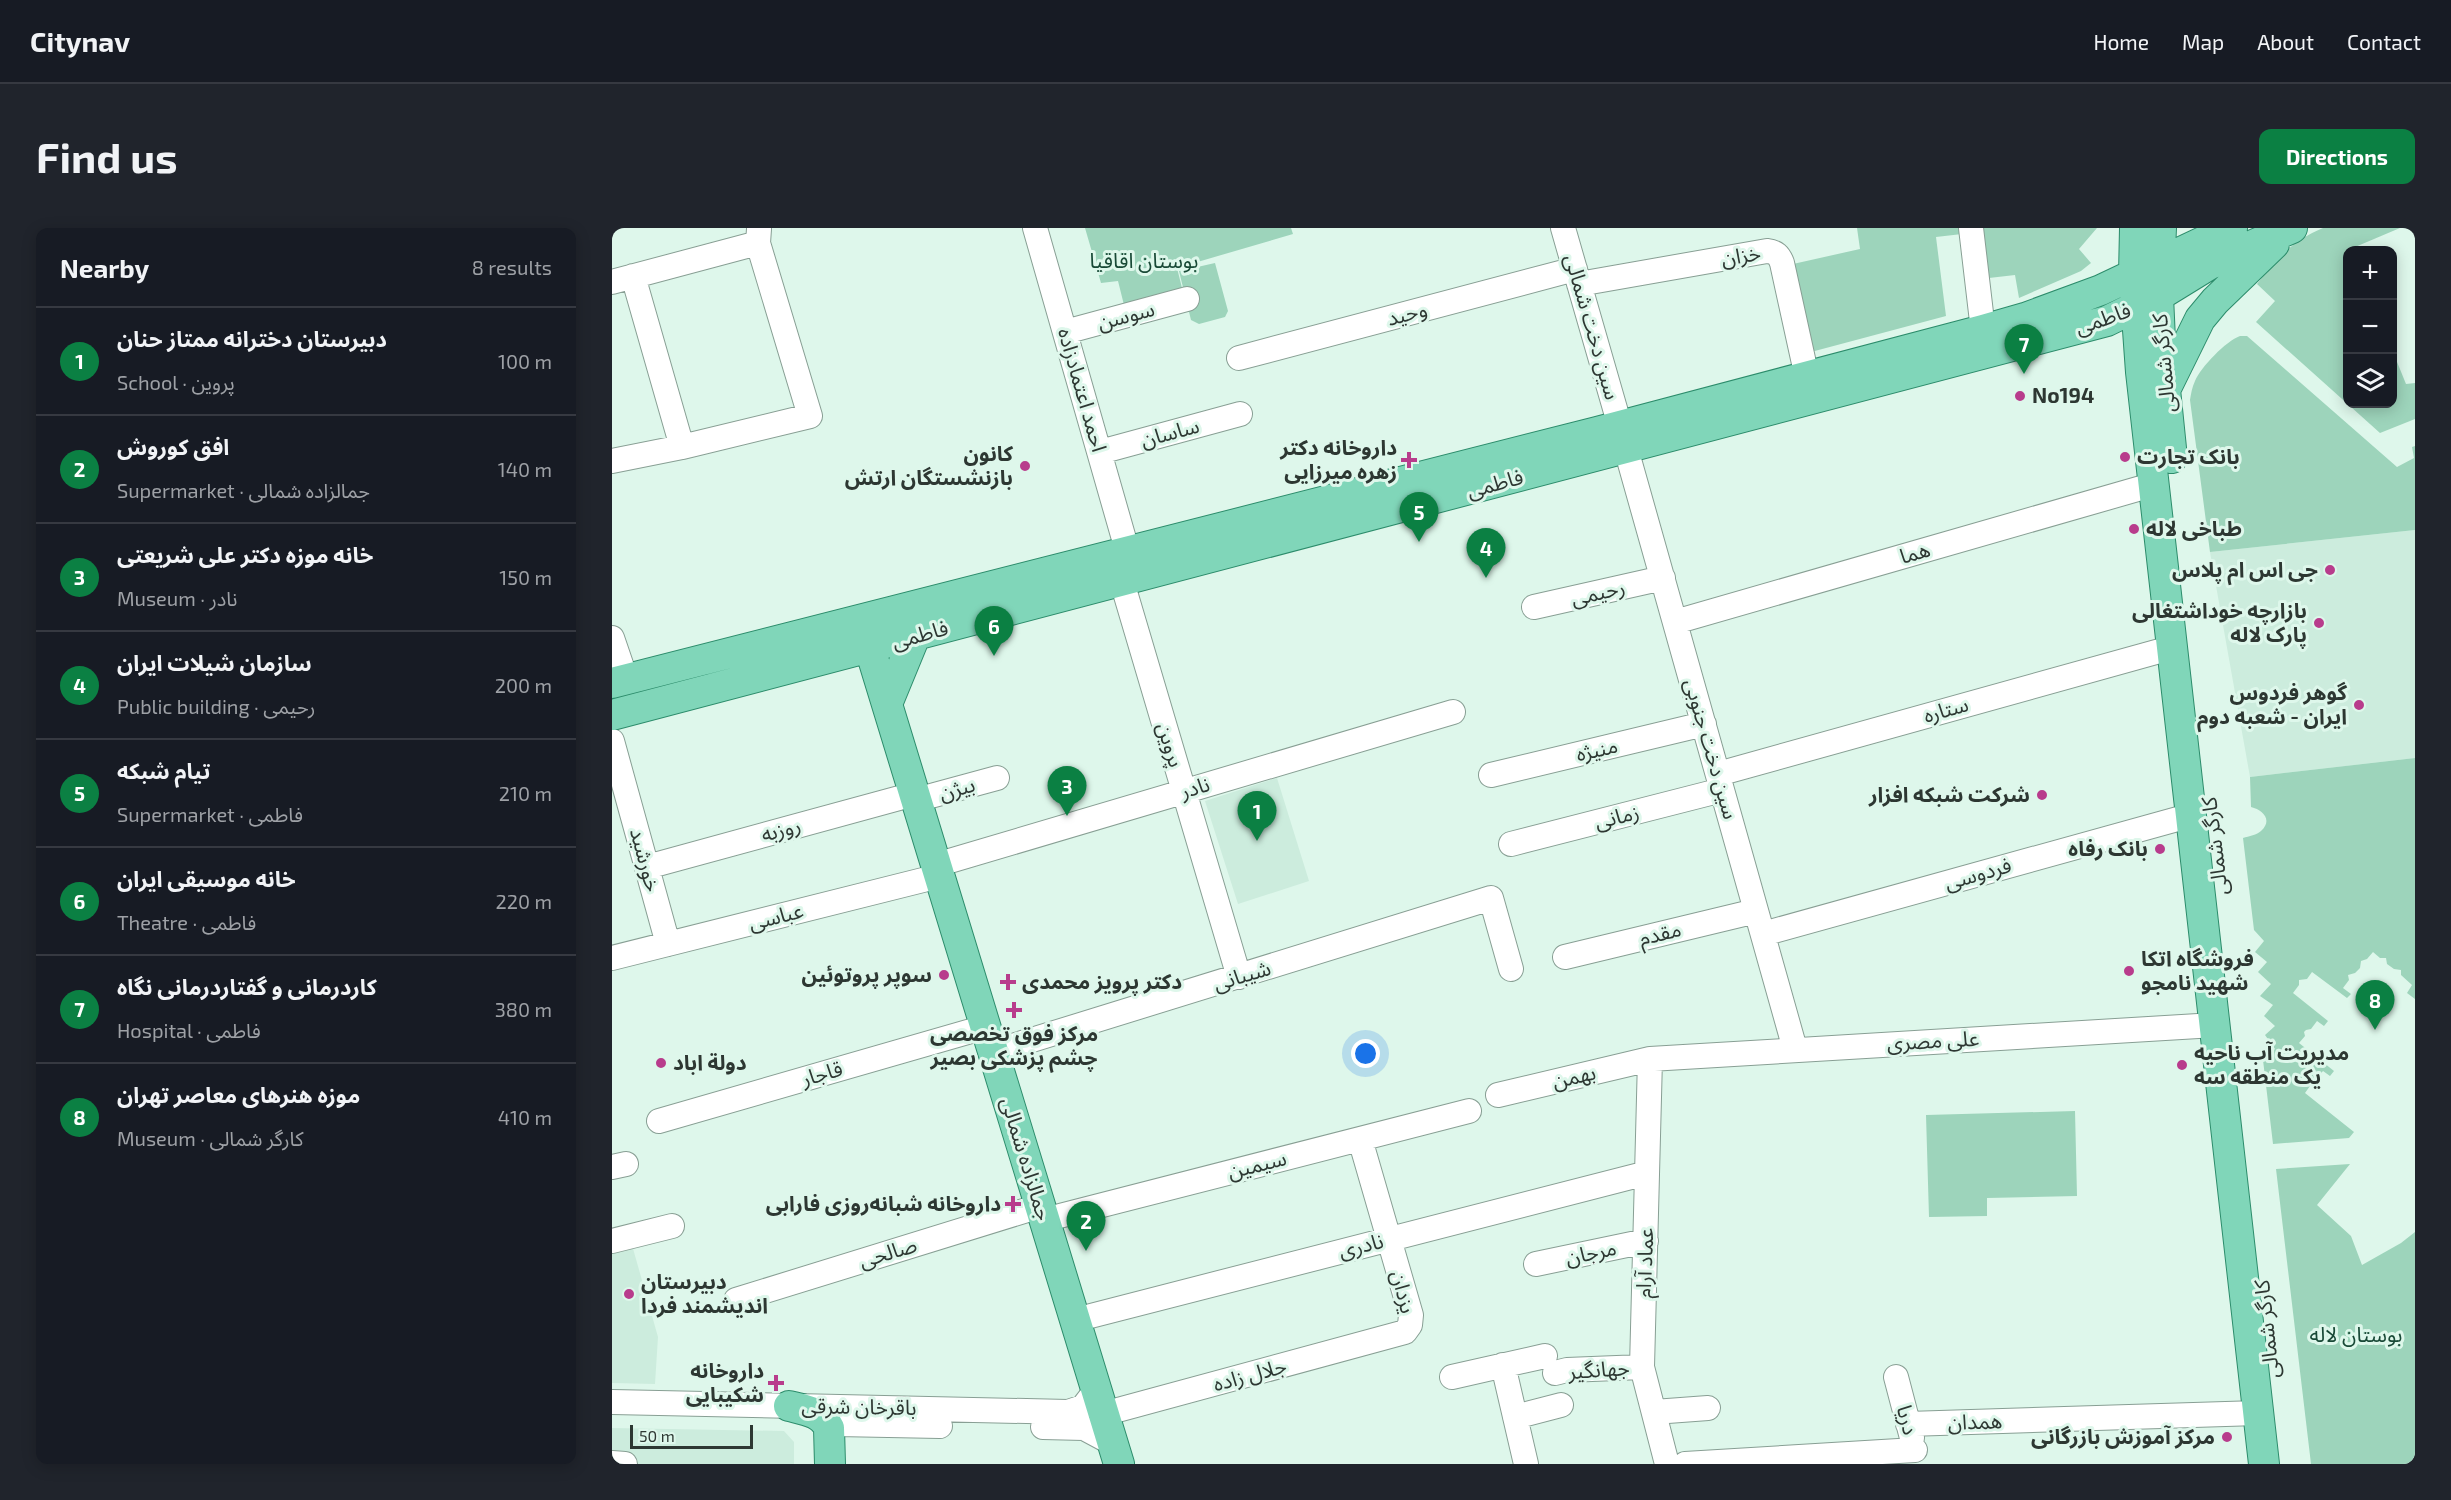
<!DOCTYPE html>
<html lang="en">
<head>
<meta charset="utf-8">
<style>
	body { margin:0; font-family:"Exo 2","Noto Sans Arabic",sans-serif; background:#20242c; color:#f1f3f6 }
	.controls { position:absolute; right:18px; top:18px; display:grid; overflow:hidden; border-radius:12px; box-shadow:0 3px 15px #0003 }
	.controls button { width:54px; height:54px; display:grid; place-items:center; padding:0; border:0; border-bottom:2px solid #363941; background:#171b24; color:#f1f3f6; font:30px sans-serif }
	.scale { position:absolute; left:18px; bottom:15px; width:123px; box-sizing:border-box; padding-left:6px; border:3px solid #2d3732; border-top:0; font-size:16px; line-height:21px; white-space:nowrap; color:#2d3732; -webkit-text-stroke:4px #def7eb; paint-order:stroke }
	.you { position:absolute; left:754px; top:826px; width:21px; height:21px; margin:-15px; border:4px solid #fff; border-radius:50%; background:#1a73e8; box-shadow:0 0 0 9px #1a73e833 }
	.badge { display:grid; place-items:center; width:39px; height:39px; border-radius:50%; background:#0b8043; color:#fff; font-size:20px; font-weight:700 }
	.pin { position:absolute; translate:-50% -50px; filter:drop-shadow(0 2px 3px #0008) }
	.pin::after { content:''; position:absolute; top:32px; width:21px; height:18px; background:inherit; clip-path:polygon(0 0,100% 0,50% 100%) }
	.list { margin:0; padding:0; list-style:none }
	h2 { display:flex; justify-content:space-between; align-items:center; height:78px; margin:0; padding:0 24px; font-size:26px }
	h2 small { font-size:20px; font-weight:400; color:#9ea1a6 }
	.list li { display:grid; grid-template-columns:39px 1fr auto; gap:18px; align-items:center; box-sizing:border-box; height:108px; padding:0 24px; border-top:2px solid #363941 }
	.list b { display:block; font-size:22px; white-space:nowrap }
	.list p { margin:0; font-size:20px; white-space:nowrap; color:#9ea1a6 }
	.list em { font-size:20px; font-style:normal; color:#9ea1a6 }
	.icon { flex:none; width:33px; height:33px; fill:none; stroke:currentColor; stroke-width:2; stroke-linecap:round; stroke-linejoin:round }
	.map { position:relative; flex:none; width:1803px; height:1236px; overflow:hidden; border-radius:12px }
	header { display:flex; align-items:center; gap:36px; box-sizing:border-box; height:84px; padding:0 30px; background:#171b24; border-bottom:2px solid #363941 }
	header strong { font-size:28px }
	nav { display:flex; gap:33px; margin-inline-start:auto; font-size:21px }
	.intro { display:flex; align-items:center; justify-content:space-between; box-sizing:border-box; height:144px; padding:0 36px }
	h1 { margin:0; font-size:42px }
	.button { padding:15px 27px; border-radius:12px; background:#0b8043; color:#fff; font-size:21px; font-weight:700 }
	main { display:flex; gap:36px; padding:0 36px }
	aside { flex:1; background:#171b24; border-radius:12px; box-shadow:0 3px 15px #0003 }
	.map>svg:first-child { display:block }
	.built { fill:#ccecdd }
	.green { fill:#9dd4bb }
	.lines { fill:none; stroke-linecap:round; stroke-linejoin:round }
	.minor-casing { stroke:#889f94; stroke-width:26 }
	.major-casing { stroke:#2c8c6b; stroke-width:32 }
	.minor { stroke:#fff; stroke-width:24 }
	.major { stroke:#80d6b9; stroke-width:30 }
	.poi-dot { fill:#b83c8c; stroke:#def7eb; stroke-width:2 }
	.labels { text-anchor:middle; stroke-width:6; stroke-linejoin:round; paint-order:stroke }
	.street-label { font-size:21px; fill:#2d3732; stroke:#def7eb }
	.park-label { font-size:21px; fill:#184936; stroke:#def7eb }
	.poi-label { font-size:21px; font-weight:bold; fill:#2d3732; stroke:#def7eb; text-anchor:end }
</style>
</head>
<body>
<header>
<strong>Citynav</strong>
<nav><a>Home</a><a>Map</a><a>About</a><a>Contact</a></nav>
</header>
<div class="intro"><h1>Find us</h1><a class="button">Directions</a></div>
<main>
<aside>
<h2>Nearby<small>8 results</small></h2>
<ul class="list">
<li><span class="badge">1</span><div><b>دبیرستان دخترانه ممتاز حنان</b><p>School · پروین</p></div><em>100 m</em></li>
<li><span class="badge">2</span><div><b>افق کوروش</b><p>Supermarket · جمالزاده شمالی</p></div><em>140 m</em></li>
<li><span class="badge">3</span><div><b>خانه موزه دکتر علی شریعتی</b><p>Museum · نادر</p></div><em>150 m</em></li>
<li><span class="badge">4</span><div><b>سازمان شیلات ایران</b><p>Public building · رحیمی</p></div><em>200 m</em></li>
<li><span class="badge">5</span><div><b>تیام شبکه</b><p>Supermarket · فاطمی</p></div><em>210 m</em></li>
<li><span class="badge">6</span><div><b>خانه موسیقی ایران</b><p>Theatre · فاطمی</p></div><em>220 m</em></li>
<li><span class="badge">7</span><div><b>کاردرمانی و گفتاردرمانی نگاه</b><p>Hospital · فاطمی</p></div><em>380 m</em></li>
<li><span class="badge">8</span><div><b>موزه هنرهای معاصر تهران</b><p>Museum · کارگر شمالی</p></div><em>410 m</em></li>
</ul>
</aside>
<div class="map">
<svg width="1803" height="1236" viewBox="0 0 1803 1236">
	<rect width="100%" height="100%" fill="#def7eb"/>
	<path class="built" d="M 1803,302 L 1803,530 L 1638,549 L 1598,324 Z
		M 665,550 L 697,653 L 626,676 L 593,573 Z
		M 20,1017 L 46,1109 L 43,1156 L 0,1155 L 0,1022 Z
		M 0,1200 L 172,1203 L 182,1214 L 182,1236 L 0,1236 Z"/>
	<path class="green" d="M 473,0 L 679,0 L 681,6 L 565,40 L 570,60 L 512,77 L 506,53 L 489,55 Z
		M 1245,0 L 1349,0 L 1350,6 L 1324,9 L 1334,88 L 1199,124 L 1181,36 L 1248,21 Z
		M 1371,0 L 1485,0 L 1467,21 L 1479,35 L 1469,43 L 1407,70 L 1403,47 L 1377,50 Z
		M 1711,0 L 1788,0 L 1736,22 L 1736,176 L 1780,176 L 1781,124 L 1794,156 L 1803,155 L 1803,191 L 1768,205 L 1644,94 L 1663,73 L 1645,56 C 1665,30 1680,13 1711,0 Z
		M 603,35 L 616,83 L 613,89 L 587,96 L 579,92 L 567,43 L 573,41 L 576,47 L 583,44 L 581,40 Z
		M 1628,108 L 1635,108 L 1785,239 L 1802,230 L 1800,219 L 1803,218 L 1803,302 L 1598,324 L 1578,172 C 1579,166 1580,159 1583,153 C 1589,139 1614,113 1628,108 Z
		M 1803,530 L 1803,771 L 1795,765 L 1800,757 L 1789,747 L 1789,742 L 1782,741 L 1775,736 L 1774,730 L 1768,730 L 1761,724 L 1755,731 L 1749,733 L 1748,740 L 1743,745 L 1736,747 L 1737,752 L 1731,760 L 1739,766 L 1735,770 L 1700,744 L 1695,751 L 1687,752 L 1687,757 L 1681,765 L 1716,793 L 1712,798 L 1705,793 L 1699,801 L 1694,802 L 1692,804 L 1693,808 L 1687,815 L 1722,843 L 1718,848 L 1711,843 L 1705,850 L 1699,851 L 1698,858 L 1693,865 L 1742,904 L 1737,910 L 1661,916 L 1651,832 L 1663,821 L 1653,807 L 1663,798 L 1652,788 L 1661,777 L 1648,768 L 1659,756 L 1646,744 L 1655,734 L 1643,724 L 1652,713 L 1642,702 L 1631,610 C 1637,608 1645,607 1649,603 C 1661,592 1651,582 1639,579 L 1638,549 Z
		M 1463,883 L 1465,968 L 1375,970 L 1375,988 L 1317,989 L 1314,887 Z
		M 1738,936 L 1705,977 L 1739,1008 L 1750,1037 L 1789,1015 L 1803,1004 L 1803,1236 L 1699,1236 L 1664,941 Z"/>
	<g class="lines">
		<defs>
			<path id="minor" d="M 423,0 L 516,325
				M 951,0 L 1008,198
				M 1359,0 L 1371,102
				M 0,54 L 146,15 L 147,1
				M 967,56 L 1155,23 C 1164,24 1167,27 1170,35 L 1195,149
				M 453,104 L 575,71
				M 627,130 L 963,41
				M 70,219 L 198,188 L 146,15
				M 1014,221 L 1183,821
				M 488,224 L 628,186
				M 0,233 L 70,219 L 21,48
				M 510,354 L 627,749
				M 922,379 L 1051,350
				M 1063,394 L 1543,256
				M 0,410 L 14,451
				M 0,513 L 56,716
				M 1106,546 L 1562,419
				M 879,547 L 1092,496
				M 304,572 L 385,550
				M 899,616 L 1110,562
				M 324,637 L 841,484
				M 35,639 L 302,566
				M 1151,706 L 1580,587
				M 953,729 L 1144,683
				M 0,730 L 327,648
				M 381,824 L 879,670 L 899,741
				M 1038,831 L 1030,1139 L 1055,1236
				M 886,867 L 1038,831 L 1603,797
				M 47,893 L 373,799
				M 0,939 L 14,936
				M 432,992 L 857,883
				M 0,1013 L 60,998
				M 924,1036 L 1034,1013
				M 124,1072 L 428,978
				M 463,1092 L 1035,945
				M 891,1137 L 914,1236
				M 943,1145 L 955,1142 L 1030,1139
				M 840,1149 L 933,1128
				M 1284,1149 L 1300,1210
				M 0,1174 L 456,1184 L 471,1179 L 484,1162
				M 1042,1184 L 1096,1180
				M 491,1186 L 793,1104 L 798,1097 L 799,1087 L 748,911
				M 903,1189 L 949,1177
				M 1296,1196 L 1646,1185
				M 431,1199 L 472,1200 L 500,1215
				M 217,1200 L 225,1196 L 328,1198
				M 0,1235 L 13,1236
				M 1073,1236 L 1303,1222"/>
			<path id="major" d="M 1523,0 L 1522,46 L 1529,144 L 1652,1236
				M 1549,0 L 1546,68 L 1548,112 L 1560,230
				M 1554,160 L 1588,91 L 1603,73 L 1662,16
				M 252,401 L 507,1236
				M 0,455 L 985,204 L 1371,102 L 1413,90 L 1489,62 L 1620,0
				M 275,476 L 303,408
				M 0,487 L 1495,93 L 1546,68 L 1598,36 L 1680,0
				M 177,1178 C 193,1182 210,1184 217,1200 L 218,1236"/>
		</defs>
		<use href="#minor" class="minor-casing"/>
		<use href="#major" class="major-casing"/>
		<use href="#minor" class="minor"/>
		<use href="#major" class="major"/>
	</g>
	<g class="poi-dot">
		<circle cx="1408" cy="168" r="6"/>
		<circle cx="1513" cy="229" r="6"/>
		<path d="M794 223h6v6h6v6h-6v6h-6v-6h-6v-6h6z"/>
		<circle cx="413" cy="238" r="6"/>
		<circle cx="1522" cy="301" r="6"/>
		<circle cx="1718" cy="342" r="6"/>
		<circle cx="1707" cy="395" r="6"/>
		<circle cx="1747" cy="477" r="6"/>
		<circle cx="1430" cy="567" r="6"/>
		<circle cx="1548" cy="621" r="6"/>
		<circle cx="1517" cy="743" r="6"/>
		<circle cx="332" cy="747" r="6"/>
		<path d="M393 745h6v6h6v6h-6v6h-6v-6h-6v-6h6z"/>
		<path d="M399 773h6v6h6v6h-6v6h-6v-6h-6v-6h6z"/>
		<circle cx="49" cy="835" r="6"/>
		<circle cx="1570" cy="837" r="6"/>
		<path d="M398 967h6v6h6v6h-6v6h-6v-6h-6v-6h6z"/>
		<circle cx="17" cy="1066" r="6"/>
		<path d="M161 1146h6v6h6v6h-6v6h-6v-6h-6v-6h6z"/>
		<circle cx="1615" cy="1209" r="6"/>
	</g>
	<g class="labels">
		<g class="street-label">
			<text transform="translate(1129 28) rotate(-9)" y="7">خزان</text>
			<text transform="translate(795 86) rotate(-15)" y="7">وحید</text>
			<text transform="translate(514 88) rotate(-15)" y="7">سوسن</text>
			<text transform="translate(1491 91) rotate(-19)" y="7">فاطمی</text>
			<text transform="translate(980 99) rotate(74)" y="7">سین دخت شمالی</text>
			<text transform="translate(1552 135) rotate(-95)" y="7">کارگر شمالی</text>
			<text transform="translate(470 162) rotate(74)" y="7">احمد اعتمادزاده</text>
			<text transform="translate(558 205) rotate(-15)" y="7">ساسان</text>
			<text transform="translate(883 256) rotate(-15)" y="7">فاطمی</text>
			<text transform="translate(1303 325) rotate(-16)" y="7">هما</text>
			<text transform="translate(986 365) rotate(-13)" y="7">رحیمی</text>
			<text transform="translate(308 407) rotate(-15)" y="7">فاطمی</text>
			<text transform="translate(1334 482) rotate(-16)" y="7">ستاره</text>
			<text transform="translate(558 517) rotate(73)" y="7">پروین</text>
			<text transform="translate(1099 521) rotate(74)" y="7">سین دخت جنوبی</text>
			<text transform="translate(985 522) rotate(-13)" y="7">منیژه</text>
			<text transform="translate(583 560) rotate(-17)" y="7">نادر</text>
			<text transform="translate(345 561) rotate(-16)" y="7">بیژن</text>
			<text transform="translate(1005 589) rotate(-14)" y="7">زمانی</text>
			<text transform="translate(169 602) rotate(-15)" y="7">روزبه</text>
			<text transform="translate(1603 618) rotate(-97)" y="7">کارگر شمالی</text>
			<text transform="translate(33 632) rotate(75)" y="7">خورشید</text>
			<text transform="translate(1366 646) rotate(-16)" y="7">فردوسی</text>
			<text transform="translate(164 689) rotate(-14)" y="7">عباسی</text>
			<text transform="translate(1048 706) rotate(-14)" y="7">مقدم</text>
			<text transform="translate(630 748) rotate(-17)" y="7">شیبانی</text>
			<text transform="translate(1321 813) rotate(-3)" y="7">علی مصری</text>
			<text transform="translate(210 846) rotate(-16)" y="7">قاجار</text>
			<text transform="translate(962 849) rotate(-13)" y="7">بهمن</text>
			<text transform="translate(414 931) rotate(73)" y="7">جمالزاده شمالی</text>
			<text transform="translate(645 937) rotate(-14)" y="7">سیمین</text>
			<text transform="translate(749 1018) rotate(-14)" y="7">نادری</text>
			<text transform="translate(276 1025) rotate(-17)" y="7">صالحی</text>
			<text transform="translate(979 1025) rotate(-12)" y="7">مرجان</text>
			<text transform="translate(1033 1035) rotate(-88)" y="7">عماد آرام</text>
			<text transform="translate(791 1064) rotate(76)" y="7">یزدان</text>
			<text transform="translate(1655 1101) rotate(-96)" y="7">کارگر شمالی</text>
			<text transform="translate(987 1142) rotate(-4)" y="7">جهانگیر</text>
			<text transform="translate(638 1147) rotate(-15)" y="7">جلال زاده</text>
			<text transform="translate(247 1179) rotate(1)" y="7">باقرخان شرقی</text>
			<text transform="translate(1295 1192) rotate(75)" y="7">دریا</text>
			<text transform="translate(1363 1194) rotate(-2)" y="7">همدان</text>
		</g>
		<g class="park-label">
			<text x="532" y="40">بوستان اقاقیا</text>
			<text x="1744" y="1114">بوستان لاله</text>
		</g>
		<g class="poi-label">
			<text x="1420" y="175" text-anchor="start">No194</text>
			<text x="785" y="227">داروخانه دکتر<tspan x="785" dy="24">زهره میرزایی</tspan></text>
			<text x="401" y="233">کانون<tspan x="401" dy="24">بازنشستگان ارتش</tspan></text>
			<text x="1525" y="236" text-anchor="start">بانک تجارت</text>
			<text x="1534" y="308" text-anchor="start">طباخی لاله</text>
			<text x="1706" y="349">جی اس ام پلاس</text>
			<text x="1695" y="390">بازارچه خوداشتغالی<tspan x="1695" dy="24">پارک لاله</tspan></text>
			<text x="1735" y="472">گوهر فردوس<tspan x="1735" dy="24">ایران - شعبه دوم</tspan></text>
			<text x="1418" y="574">شرکت شبکه افزار</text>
			<text x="1536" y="628">بانک رفاه</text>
			<text x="1529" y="738" text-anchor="start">فروشگاه اتکا<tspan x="1529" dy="24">شهید نامجو</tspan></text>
			<text x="320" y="754">سوپر پروتوئین</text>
			<text x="410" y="761" text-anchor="start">دکتر پرویز محمدی</text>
			<text x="402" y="813" text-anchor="middle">مرکز فوق تخصصی<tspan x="402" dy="24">چشم پزشکی بصیر</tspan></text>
			<text x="1582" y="832" text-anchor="start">مدیریت آب ناحیه<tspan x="1582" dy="24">یک منطقه سه</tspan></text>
			<text x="61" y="842" text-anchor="start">دولة اباد</text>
			<text x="389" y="983">داروخانه شبانه‌روزی فارابی</text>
			<text x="29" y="1061" text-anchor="start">دبیرستان<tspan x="29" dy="24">اندیشمند فردا</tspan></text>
			<text x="152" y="1150">داروخانه<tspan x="152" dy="24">شکیبایی</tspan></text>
			<text x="1603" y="1216">مرکز آموزش بازرگانی</text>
		</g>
	</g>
</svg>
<div class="controls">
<button>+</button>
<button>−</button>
<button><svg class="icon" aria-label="layers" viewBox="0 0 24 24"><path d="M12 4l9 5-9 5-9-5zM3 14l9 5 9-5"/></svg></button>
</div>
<div class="scale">50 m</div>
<div class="you"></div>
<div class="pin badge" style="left:645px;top:613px">1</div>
<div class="pin badge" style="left:474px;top:1023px">2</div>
<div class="pin badge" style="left:455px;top:588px">3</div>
<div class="pin badge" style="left:874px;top:350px">4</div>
<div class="pin badge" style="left:807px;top:314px">5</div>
<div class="pin badge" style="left:382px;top:428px">6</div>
<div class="pin badge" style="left:1412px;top:146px">7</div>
<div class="pin badge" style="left:1763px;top:802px">8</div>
</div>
</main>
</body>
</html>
